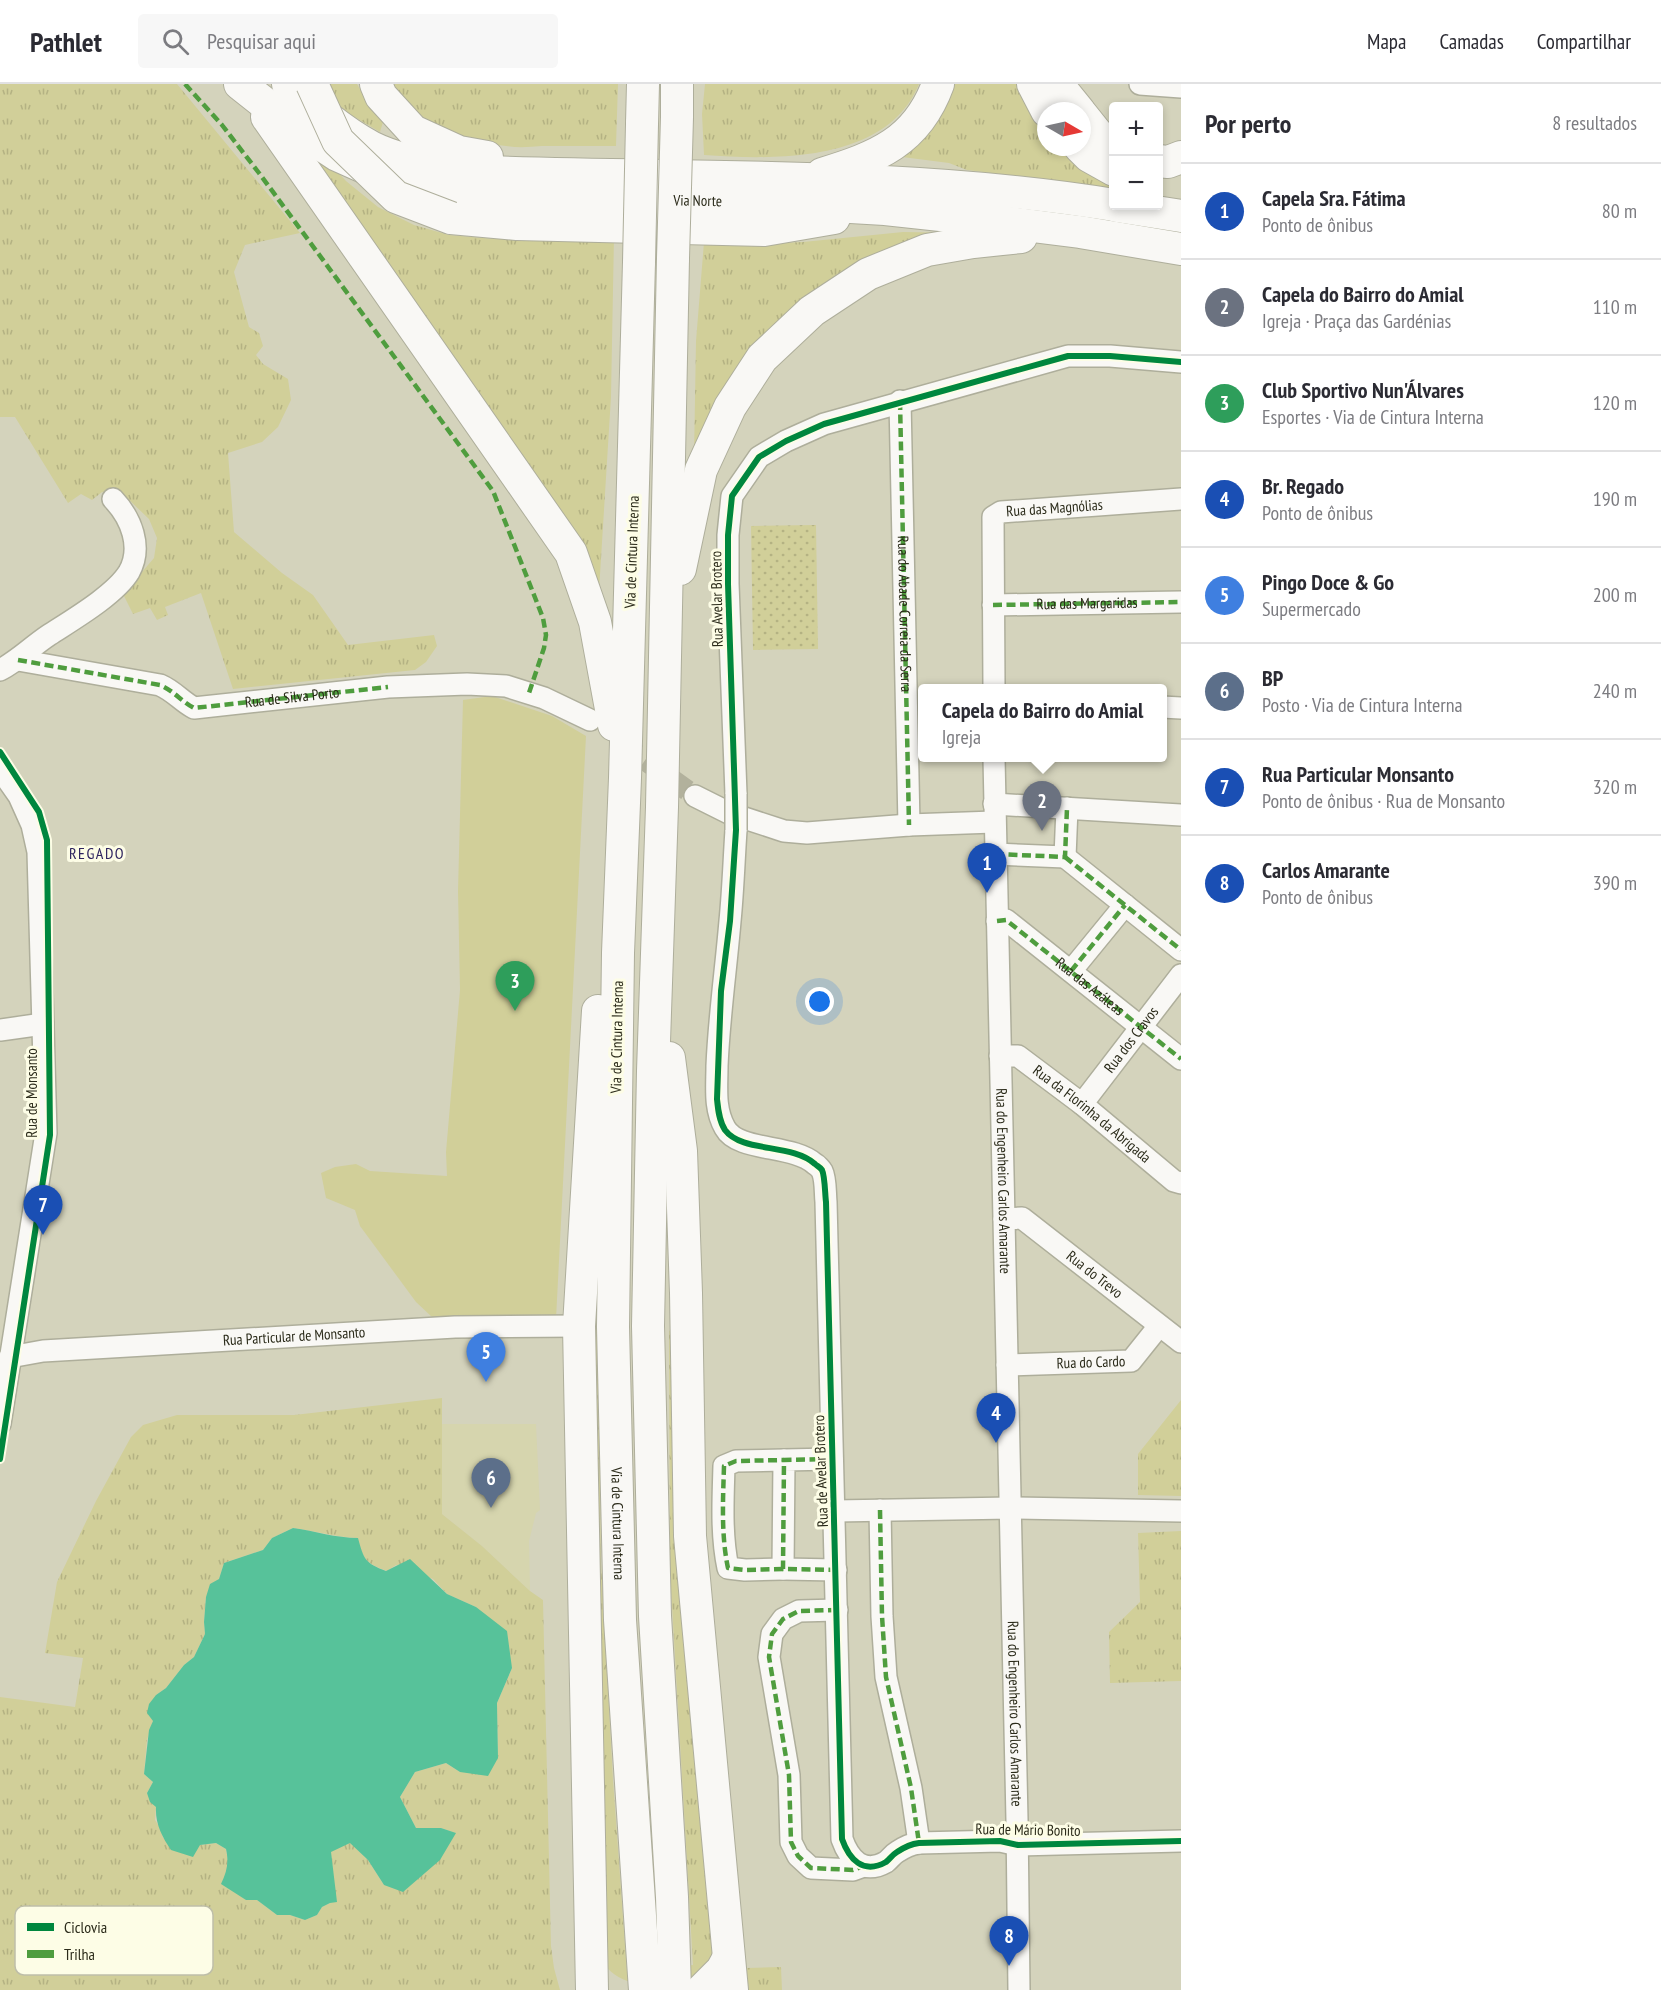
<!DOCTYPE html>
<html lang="pt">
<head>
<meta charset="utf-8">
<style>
	body { margin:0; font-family:"PT Sans Narrow",sans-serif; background:#f7f7f7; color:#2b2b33 }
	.controls { position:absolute; right:18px; top:18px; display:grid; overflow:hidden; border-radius:6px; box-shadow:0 3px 9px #0003 }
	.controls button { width:54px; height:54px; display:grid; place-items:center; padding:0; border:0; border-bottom:2px solid #e1e1e2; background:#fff; color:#2b2b33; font:30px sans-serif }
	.compass { position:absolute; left:1037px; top:18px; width:54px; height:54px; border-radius:50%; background:#fff; box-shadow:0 3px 9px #0003; rotate:99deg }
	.you { position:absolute; left:820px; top:918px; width:21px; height:21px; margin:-15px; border:4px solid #fff; border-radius:50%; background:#1a73e8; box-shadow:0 0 0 9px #1a73e833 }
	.badge { display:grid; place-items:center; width:39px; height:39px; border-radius:50%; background:#111827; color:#fff; font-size:20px; font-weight:700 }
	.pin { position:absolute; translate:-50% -50px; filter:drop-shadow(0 2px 3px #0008) }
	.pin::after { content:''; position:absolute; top:32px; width:21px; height:18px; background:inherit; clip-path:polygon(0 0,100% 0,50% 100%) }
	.popup { position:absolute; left:918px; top:600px; width:249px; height:78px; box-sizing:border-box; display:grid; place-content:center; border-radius:6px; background:#fff; filter:drop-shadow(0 2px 4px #0005); font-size:20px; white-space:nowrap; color:#7c7c81 }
	.popup b { font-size:22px; color:#2b2b33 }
	.popup::after { content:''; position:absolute; left:50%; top:100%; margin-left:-12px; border:12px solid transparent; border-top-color:#fff }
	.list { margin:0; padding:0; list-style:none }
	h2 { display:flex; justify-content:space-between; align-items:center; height:78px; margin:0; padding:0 24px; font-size:26px }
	h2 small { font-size:20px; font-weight:400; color:#7c7c81 }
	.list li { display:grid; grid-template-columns:39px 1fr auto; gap:18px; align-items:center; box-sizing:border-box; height:96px; padding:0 24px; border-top:2px solid #e1e1e2 }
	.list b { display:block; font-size:22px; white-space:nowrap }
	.list p { margin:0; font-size:20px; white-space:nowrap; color:#7c7c81 }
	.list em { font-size:20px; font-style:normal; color:#7c7c81 }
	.icon { flex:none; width:33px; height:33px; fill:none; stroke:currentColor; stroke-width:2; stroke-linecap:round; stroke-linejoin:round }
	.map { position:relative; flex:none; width:1181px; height:1906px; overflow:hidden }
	header { display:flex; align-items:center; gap:36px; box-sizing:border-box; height:84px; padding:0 30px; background:#fff; border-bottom:2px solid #e1e1e2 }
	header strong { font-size:28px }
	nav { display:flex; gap:33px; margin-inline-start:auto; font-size:21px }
	.search { width:420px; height:54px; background:#f7f7f7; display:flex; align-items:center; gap:15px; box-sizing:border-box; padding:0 21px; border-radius:6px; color:#7c7c81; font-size:22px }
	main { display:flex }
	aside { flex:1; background:#fff }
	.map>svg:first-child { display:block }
	.built { fill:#d6d5ae }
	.grass { fill:url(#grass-tufts); fill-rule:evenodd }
	.park { fill:url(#park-dots) }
	.pitch { fill:#d1cf99 }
	.water { fill:#57c29a }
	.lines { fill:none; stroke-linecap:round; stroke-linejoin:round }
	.minor-tunnel { stroke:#b2b19c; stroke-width:21; stroke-dasharray:21 10; stroke-linecap:butt }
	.minor-casing { stroke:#aeae9b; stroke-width:24 }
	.highway-casing { stroke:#aeae9b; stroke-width:34 }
	.minor { stroke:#f9f8f5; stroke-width:21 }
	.highway { stroke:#f9f8f5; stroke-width:32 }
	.minor-bridge-casing { stroke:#aeae9b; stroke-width:24; stroke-linecap:butt }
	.highway-bridge-casing { stroke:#aeae9b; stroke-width:34; stroke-linecap:butt }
	.minor-bridge { stroke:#f9f8f5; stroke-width:21 }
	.highway-bridge { stroke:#f9f8f5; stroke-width:32 }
	.quiet { stroke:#4f9d3e; stroke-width:4.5; stroke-dasharray:9 4.5; stroke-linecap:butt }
	.cycleway-casing { stroke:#fdfde6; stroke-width:10 }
	.cycleway { stroke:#00873e; stroke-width:6 }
	.labels { text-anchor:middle; stroke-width:6; stroke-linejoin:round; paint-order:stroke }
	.street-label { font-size:15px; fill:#2b2b1a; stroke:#fdfde6 }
	.neighbourhood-label { font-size:16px; letter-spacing:1.5px; fill:#2e245f; stroke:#fdfde6 }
	.key { fill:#fdfde6; stroke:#bebea9; stroke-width:1.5 }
	.key-label { font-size:16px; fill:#2b2b1a }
</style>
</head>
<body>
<header>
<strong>Pathlet</strong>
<div class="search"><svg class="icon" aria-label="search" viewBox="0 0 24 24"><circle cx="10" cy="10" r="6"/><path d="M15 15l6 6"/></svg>Pesquisar aqui</div>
<nav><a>Mapa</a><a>Camadas</a><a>Compartilhar</a></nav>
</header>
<main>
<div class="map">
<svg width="1181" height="1906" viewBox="0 0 1181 1906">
	<defs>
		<pattern id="grass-tufts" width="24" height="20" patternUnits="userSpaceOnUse" patternTransform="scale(1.5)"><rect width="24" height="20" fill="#d1cf99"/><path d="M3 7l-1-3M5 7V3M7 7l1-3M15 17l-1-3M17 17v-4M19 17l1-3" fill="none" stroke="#b4b283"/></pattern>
		<pattern id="park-dots" width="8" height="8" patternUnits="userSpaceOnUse" patternTransform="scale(1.5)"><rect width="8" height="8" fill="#d1cf99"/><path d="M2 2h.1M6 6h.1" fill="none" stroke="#b4b283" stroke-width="1.8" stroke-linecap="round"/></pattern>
	</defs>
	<rect width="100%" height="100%" fill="#d4d3bc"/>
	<path class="built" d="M 442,1340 L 536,1340 L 540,1426 L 536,1429 L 529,1457 L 530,1507 L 482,1462 L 442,1430 Z"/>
	<path class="grass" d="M 0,0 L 177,0 L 300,149 L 245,161 L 234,188 L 249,243 L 259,249 L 263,262 L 256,271 L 263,280 L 288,295 L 291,316 L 278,343 L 262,358 L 228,369 L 234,448 L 282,489 L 313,511 L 348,561 L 434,551 L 437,562 L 426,578 L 415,586 L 233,605 L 201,509 L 165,523 L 168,531 L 157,536 L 150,524 L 133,530 L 123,510 L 154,474 L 157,454 L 149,435 L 125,412 L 102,408 L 92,416 L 81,410 L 68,419 L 15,333 L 0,333 Z
		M 330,0 L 357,0 L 369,20 L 383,38 L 380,48 L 339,24 Z
		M 393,0 L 618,0 L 616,62 C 591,62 567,62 542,62 C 530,63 518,64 506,62 C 464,57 414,39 393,0 Z
		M 705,0 L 919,0 C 887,79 774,76 704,71 L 702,30 Z
		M 953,0 L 1022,0 L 1046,35 L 1046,63 L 1071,63 L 1113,101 L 1113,108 L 1050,96 L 967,86 L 949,79 L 902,73 C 928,51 943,33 953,0 Z
		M 293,56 L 325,74 L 346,97 L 378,123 L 414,141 L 449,151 L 495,155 L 614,153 L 611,313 L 599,507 Z
		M 903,148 L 961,149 L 854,183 L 694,372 L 696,257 L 704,158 L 754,160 L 803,158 Z
		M 593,1240 L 598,1240 L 601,1479 L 613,1696 L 627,1888 L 693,1881 L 670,1487 L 669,1246 L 673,1252 L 714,1871 L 694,1895 L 635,1899 C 624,1897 612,1891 605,1881 Z
		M 442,1314 L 442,1430 L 482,1462 L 530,1507 L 543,1516 L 551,1862 L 554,1884 L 560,1906 L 0,1906 L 0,1613 L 75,1623 L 83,1574 L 45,1569 L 57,1498 L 96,1417 L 131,1353 L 143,1341 L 177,1331 L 294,1331 ZM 293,1444 C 315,1447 336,1453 357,1454 C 364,1476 365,1479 387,1487 L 396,1481 L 433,1495 L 447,1510 L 476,1523 L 512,1584 L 497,1619 L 498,1674 L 460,1688 L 446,1679 L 415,1688 L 400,1713 L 416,1744 L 441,1744 L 455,1749 L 384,1801 L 368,1776 L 350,1758 L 331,1767 L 330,1819 L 322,1823 L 317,1831 L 305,1836 L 290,1831 L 277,1831 L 257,1816 L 246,1816 L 226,1790 L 228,1777 L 226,1765 L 216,1759 L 200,1761 L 163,1754 L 161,1745 L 155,1736 L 156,1723 L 147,1709 L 153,1698 L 144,1690 L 147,1656 L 153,1637 L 156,1611 L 166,1604 L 184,1581 L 194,1573 L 205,1550 L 204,1538 L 206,1513 L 219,1495 L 224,1479 L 263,1466 L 272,1454 Z
		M 1181,1316 L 1181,1412 L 1138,1411 L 1138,1370 Z
		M 1181,1447 L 1181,1597 L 1110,1599 L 1109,1548 L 1140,1518 L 1138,1449 Z
		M 781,1883 L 782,1906 L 749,1906 L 746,1884 Z"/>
	<path class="park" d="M 816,441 L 818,565 L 753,566 L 751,442 Z"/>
	<path class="pitch" d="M 492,612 L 552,632 L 586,652 L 556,1235 L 432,1233 L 416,1218 L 360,1142 L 355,1126 L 326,1114 L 321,1089 L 335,1083 L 356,1080 L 370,1087 L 447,1092 L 446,1068 L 460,906 L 458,807 L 463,616 Z"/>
	<path class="water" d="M 293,1444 C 315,1447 336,1454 358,1454 C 364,1476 365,1479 386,1487 L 410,1475 L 447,1510 L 476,1523 L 507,1547 L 512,1584 L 497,1619 L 498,1674 L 488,1692 L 460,1688 L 446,1679 L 415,1688 L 400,1713 L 416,1744 L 441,1744 L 456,1749 L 440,1776 L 403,1808 L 384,1801 L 368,1776 L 350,1759 L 331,1768 L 337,1818 L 330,1819 L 322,1823 L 317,1831 L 305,1836 L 290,1831 L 277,1831 L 257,1816 L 246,1816 L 221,1800 C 227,1788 229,1778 226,1765 L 216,1759 L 200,1761 L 193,1773 L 171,1766 C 162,1753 155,1739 156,1723 L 150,1718 L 147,1709 L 153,1698 L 144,1690 L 149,1646 L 153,1637 L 147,1629 L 149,1620 L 156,1611 L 166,1604 L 184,1581 L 194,1573 L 205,1550 L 204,1538 L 206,1513 L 210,1500 L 219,1495 L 224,1479 L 263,1466 L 272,1454 Z"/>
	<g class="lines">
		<path class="minor-tunnel" d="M 620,658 L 695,712"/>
		<defs>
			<g id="minor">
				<path d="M 1140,0 L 1181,3"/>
				<path id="s1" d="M 900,317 L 909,741"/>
				<path id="s2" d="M 993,521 L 1181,518"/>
				<path d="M 18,576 L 160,601 C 174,607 181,617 194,624 L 388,603 L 467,600 L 506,602 L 544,614 L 590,636"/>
				<path d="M 0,586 C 19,576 31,563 49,551 C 72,536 115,511 129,488 C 143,463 131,434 113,415"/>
				<path id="s3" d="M 994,604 L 993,433 L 1001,428 L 1181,415"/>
				<path d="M 1162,623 L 1181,624"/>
				<path id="s4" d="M 994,674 L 1017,1736 L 1019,1906"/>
				<path d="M 0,685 L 19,712 L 32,741 L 38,768 L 46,1049 L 0,1340"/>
				<path d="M 736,710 L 728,500 L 728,451 L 732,412 L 759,373 L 786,357 L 824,340 L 1068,272 L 1110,272 L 1181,278"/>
				<path d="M 695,712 L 729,729 L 784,747 L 807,749 L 909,741 L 994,738"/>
				<path d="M 994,720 L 1181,731"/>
				<path d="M 736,746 C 734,776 733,807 730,837 C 726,885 719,933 717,982 C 717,1003 714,1025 725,1044 C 738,1068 793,1060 815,1080 C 817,1081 821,1085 822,1087 C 826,1095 825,1109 826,1118 L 842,1755 C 849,1775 863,1791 886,1778 C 890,1775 892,1771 897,1768 C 903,1764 911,1760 919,1759 L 1000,1757 L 1018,1761 L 1181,1757"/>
				<path d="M 995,770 L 1065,773 L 1067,724"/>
				<path d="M 1065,773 L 1181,866"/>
				<path d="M 997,837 L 1006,836 L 1181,975"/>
				<path d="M 1071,887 L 1125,821"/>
				<path d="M 0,946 L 43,940"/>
				<path id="s5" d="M 1000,972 L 1018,972 L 1082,1020 L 1174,1097 L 1181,1099"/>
				<path id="s6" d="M 1082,1020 L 1181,891"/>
				<path id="s7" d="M 1004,1135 L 1022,1134 L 1181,1258"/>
				<path id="s8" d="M 10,1273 L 43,1267 L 455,1243 L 579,1242"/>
				<path id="s9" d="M 1007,1281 L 1131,1277 L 1159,1242"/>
				<path d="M 832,1375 L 784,1376 L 783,1485 L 836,1486"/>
				<path d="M 880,1426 L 882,1532 L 886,1593 L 911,1704 L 919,1759"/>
				<path d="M 835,1427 L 1011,1424 L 1181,1427"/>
				<path d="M 783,1485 L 745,1486 L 728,1484 C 721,1451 723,1416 724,1382 L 736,1377 L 784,1376"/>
				<path d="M 837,1526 L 799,1527 L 783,1535 L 772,1550 L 769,1573 L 789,1691 L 791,1758 L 798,1772 L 811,1784 L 853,1786 L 864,1782"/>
			</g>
			<g id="highway">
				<path id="s10" d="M 240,0 L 296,44 L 337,71 L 395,97 L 481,113 L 765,118 L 885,125 L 978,135 L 1080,148 L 1181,165"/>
				<path d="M 288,0 C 314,23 340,46 371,63 C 397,76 428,81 457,87 C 675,96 898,86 1114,121"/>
				<path d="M 376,0 L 381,12 L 413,47 L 459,68 L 487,73"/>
				<path d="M 1033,0 L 1047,27"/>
				<path d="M 1057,0 L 1079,27"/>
				<path d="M 1082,31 L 1098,51 L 1114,60"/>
				<path d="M 267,33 L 571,469 L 595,538 L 614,641"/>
				<path d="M 677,33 L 677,0"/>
				<path d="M 642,40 L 643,0"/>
				<path d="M 1080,63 L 1089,72 L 1114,86"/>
				<path d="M 1158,77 L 1168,78 L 1181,73"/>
				<path d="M 822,90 C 877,73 917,58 938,0"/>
				<path d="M 1117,122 L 1181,132"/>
				<path d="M 451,134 L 517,140 L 764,146 L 834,134"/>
				<path d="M 673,174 L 662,723 L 653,987 L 648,1242 L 655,1532 L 672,1813 L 675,1906"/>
				<path id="s11" d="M 639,178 L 625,694 L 618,869 L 613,1243 L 620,1536 L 645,1906"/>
				<path d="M 680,485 L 701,386 L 730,323 L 762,274 L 812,227 L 868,190 L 927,166 L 973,158 L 1021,153"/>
				<path d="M 669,974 L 681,1067 L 686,1209 L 690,1452 L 732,1906"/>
				<path d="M 592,1906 L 579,1242 L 598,927"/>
				<path d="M 702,1906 L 722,1886 L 728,1875"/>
			</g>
		</defs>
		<use href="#minor" class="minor-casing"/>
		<use href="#highway" class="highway-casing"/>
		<use href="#minor" class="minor"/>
		<use href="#highway" class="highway"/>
		<defs>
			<path id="minor-bridge" d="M 736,746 L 736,710"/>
			<path id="highway-bridge" d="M 312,0 L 338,57 L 396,113 L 451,134
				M 673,174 L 677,33
				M 639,178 L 642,40"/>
		</defs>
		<use href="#minor-bridge" class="minor-bridge-casing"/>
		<use href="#highway-bridge" class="highway-bridge-casing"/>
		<use href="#minor-bridge" class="minor-bridge"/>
		<use href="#highway-bridge" class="highway-bridge"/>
		<g class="quiet">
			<path d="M 185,0 L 222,41 L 259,89 L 493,407 L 534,511 L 543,534 L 546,551 L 544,564 L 529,609"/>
			<path d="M 900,317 L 909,741"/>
			<path d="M 993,521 L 1181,518"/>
			<path id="s12" d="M 18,576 L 160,601 C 174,607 181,617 194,624 L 388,603"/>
			<path d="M 995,770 L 1065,773 L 1067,724"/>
			<path d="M 1065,773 L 1181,866"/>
			<path id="s13" d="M 997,837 L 1006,836 L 1181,975"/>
			<path d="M 1071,887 L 1125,821"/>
			<path d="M 832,1375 L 784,1376 L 783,1485 L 836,1486"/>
			<path d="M 880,1426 L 882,1532 L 886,1593 L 911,1704 L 919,1759"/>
			<path d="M 783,1485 L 745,1486 L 728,1484 C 721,1451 723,1416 724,1382 L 736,1377 L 784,1376"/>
			<path d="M 837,1526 L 799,1527 L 783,1535 L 772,1550 L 769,1573 L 789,1691 L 791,1758 L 798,1772 L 811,1784 L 853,1786 L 864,1782"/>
		</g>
		<defs>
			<path id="cycleway" d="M 1181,278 L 1110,272 L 1068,272 L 824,340 L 786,357 L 759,373 L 732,412 L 728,451 L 728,500 L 736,746 L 730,837 L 721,907 L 717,1015 C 718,1025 719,1037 725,1046 C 742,1069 792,1059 815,1080 C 817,1082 820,1083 822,1086 C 825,1092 825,1111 826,1118 L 842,1755 C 849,1775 863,1791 886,1778 C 890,1775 892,1771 897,1768 C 903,1764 911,1760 919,1759 L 1000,1757 L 1018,1761 L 1181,1757
				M 0,668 L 39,728 L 47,756 L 50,1051 L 0,1375"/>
		</defs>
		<use href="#cycleway" class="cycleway-casing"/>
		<use href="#cycleway" class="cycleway"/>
	</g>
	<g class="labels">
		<g class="street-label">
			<text dy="5" stroke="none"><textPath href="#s10" startOffset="488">Via Norte</textPath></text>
			<text dy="5" stroke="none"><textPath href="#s3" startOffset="234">Rua das Magnólias</textPath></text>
			<text transform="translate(632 468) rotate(-88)" y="5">Via de Cintura Interna</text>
			<text transform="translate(717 515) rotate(-91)" y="5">Rua Avelar Brotero</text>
			<text dy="5" stroke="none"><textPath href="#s2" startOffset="94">Rua das Margaridas</textPath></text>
			<text dy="5" stroke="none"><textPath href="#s1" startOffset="213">Rua do Abade Correia da Serra</textPath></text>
			<text dy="5" stroke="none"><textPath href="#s12" startOffset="284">Rua de Silva Porto</textPath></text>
			<text dy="5" stroke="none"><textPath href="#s13" startOffset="116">Rua das Azáleas</textPath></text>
			<text transform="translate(617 953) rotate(-89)" y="5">Via de Cintura Interna</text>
			<text dy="5" stroke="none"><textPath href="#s6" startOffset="81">Rua dos Cravos</textPath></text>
			<text transform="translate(32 1009) rotate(-90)" y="5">Rua de Monsanto</text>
			<text dy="5" stroke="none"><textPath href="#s5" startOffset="112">Rua da Florinha da Abrigada</textPath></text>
			<text dy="5" stroke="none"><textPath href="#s4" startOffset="423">Rua do Engenheiro Carlos Amarante</textPath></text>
			<text dy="5" stroke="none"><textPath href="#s7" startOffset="110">Rua do Trevo</textPath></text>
			<text dy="5" stroke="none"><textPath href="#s8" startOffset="285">Rua Particular de Monsanto</textPath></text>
			<text dy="5" stroke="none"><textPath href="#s9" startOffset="84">Rua do Cardo</textPath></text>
			<text transform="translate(821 1387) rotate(-92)" y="5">Rua de Avelar Brotero</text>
			<text dy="5" stroke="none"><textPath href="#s11" startOffset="1262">Via de Cintura Interna</textPath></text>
			<text dy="5" stroke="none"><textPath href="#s4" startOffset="956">Rua do Engenheiro Carlos Amarante</textPath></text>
			<text transform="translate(1028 1746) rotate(1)" y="5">Rua de Mário Bonito</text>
		</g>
		<g class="neighbourhood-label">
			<text x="97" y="775">REGADO</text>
		</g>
	</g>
	<rect x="15" y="1822" width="198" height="69" rx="9" class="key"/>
	<rect x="27" y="1839" width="27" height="8" fill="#00873e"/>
	<rect x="27" y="1866" width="27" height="8" fill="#4f9d3e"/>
	<g class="key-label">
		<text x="64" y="1849">Ciclovia</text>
		<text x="64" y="1876">Trilha</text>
	</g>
</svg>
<div class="controls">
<button>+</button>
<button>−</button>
</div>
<svg class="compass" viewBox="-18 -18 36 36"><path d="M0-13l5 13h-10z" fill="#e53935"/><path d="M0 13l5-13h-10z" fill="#7c7c81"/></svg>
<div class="you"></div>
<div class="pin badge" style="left:987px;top:809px;background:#1a4fb4">1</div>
<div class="pin badge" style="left:1042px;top:747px;background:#6b7280">2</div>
<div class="popup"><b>Capela do Bairro do Amial</b>Igreja</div>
<div class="pin badge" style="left:515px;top:927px;background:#2e9e5b">3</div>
<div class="pin badge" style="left:996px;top:1359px;background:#1a4fb4">4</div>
<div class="pin badge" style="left:486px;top:1298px;background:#3f7fe0">5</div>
<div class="pin badge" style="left:491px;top:1424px;background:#5c6f8a">6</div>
<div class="pin badge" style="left:43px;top:1151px;background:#1a4fb4">7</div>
<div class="pin badge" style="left:1009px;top:1882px;background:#1a4fb4">8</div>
</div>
<aside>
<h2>Por perto<small>8 resultados</small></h2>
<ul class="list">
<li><span class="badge" style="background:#1a4fb4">1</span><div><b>Capela Sra. Fátima</b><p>Ponto de ônibus</p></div><em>80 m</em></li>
<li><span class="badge" style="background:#6b7280">2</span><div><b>Capela do Bairro do Amial</b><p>Igreja · Praça das Gardénias</p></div><em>110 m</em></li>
<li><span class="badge" style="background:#2e9e5b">3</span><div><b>Club Sportivo Nun'Álvares</b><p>Esportes · Via de Cintura Interna</p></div><em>120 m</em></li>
<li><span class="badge" style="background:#1a4fb4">4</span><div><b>Br. Regado</b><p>Ponto de ônibus</p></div><em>190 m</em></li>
<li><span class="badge" style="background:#3f7fe0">5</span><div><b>Pingo Doce &amp; Go</b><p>Supermercado</p></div><em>200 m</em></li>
<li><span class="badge" style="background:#5c6f8a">6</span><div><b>BP</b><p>Posto · Via de Cintura Interna</p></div><em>240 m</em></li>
<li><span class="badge" style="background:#1a4fb4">7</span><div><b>Rua Particular Monsanto</b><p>Ponto de ônibus · Rua de Monsanto</p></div><em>320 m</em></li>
<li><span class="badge" style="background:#1a4fb4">8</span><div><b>Carlos Amarante</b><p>Ponto de ônibus</p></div><em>390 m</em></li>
</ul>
</aside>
</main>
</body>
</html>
